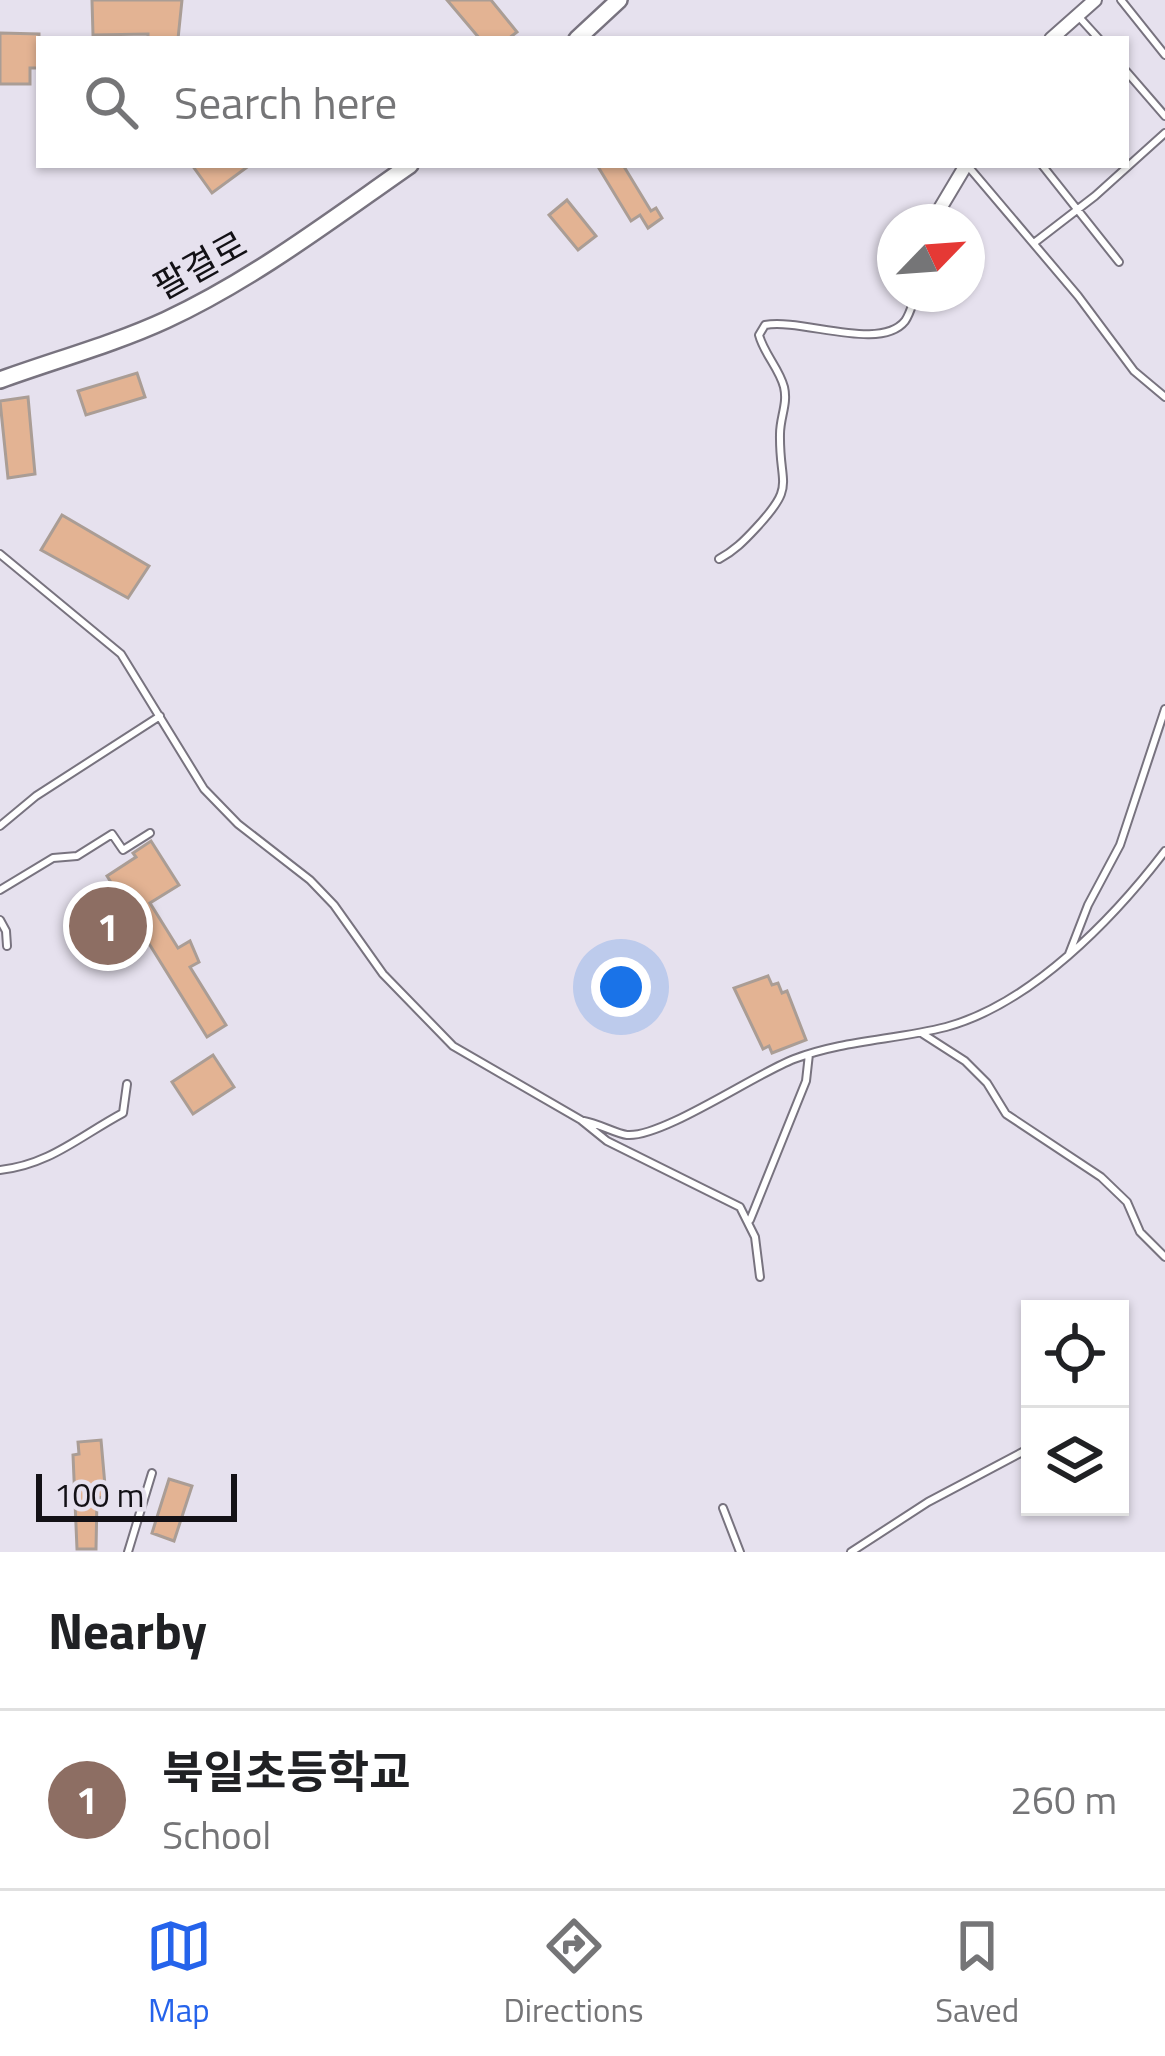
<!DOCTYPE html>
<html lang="en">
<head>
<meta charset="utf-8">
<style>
	body { margin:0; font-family:"Titillium Web","Noto Sans KR",sans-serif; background:#f6f6f6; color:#202124 }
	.controls { position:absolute; right:36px; bottom:36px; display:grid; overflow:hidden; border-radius:0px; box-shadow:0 3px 9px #0004 }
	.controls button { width:108px; height:108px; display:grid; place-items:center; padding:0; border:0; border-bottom:3px solid #e0e0e0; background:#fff; color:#202124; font:60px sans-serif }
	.compass { position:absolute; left:877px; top:204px; width:108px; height:108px; border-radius:50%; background:#fff; box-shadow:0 3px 9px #0004; rotate:65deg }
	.scale { position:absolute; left:36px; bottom:30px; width:201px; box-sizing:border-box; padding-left:12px; border:6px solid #131116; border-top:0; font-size:33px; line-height:42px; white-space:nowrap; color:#131116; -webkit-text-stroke:9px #e6e1ee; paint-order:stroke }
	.you { position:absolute; left:621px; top:987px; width:42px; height:42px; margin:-30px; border:9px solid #fff; border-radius:50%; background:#1a73e8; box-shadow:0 0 0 18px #1a73e833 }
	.badge { display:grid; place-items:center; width:78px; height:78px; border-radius:50%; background:#2563eb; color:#fff; font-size:39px; font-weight:700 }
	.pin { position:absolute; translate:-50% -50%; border:6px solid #fff; box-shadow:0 3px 12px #0006 }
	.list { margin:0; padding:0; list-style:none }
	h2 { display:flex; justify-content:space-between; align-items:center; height:156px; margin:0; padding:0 48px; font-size:51px }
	h2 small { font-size:39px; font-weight:400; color:#757577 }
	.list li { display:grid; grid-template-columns:78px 1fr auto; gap:36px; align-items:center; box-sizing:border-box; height:180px; padding:0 48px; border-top:3px solid #e0e0e0 }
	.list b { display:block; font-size:45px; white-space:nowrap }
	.list p { margin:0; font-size:39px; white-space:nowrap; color:#757577 }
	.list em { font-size:39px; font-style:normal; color:#757577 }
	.icon { flex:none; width:66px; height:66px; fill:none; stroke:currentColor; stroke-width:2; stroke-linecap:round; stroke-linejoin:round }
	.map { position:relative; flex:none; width:1165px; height:1552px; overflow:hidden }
	.search { position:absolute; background:#fff; box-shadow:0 3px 9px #0004; left:36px; right:36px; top:36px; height:132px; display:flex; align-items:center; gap:30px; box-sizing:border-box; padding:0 42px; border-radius:0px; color:#757577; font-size:45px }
	.sheet { height:336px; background:#fff }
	nav { display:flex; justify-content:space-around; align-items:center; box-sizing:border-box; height:168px; border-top:3px solid #e0e0e0; background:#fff; font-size:33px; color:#757577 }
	nav a { display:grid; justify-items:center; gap:6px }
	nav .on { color:#2563eb }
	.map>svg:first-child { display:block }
	.building { fill:#e3b393; stroke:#aa9d95; stroke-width:3 }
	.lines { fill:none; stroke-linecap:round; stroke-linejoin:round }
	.service-casing { stroke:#78737f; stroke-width:10 }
	.minor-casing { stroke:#78737f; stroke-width:16 }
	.tertiary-casing { stroke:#78737f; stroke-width:20 }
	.service { stroke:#fff; stroke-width:6 }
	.minor { stroke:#fff; stroke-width:12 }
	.tertiary { stroke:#fff; stroke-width:15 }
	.labels { text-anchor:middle; stroke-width:10; stroke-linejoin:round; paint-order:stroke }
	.street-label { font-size:36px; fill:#131116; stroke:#e6e1ee }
</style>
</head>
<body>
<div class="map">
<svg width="1165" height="1552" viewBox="0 0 1165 1552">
	<rect width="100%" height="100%" fill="#e6e1ee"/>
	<path class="building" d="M 92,0 L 182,0 L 178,39 L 148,38 L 148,34 L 93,35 Z
		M 447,0 L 491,0 L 517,32 L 508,39 L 480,39 Z
		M 0,33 L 39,34 L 39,68 L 30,68 L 30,84 L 0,84 Z
		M 192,165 L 250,165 L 212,193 Z
		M 597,165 L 623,165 L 651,211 L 656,208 L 662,218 L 648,228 L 640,215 L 631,221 Z
		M 567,200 L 596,236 L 578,250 L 549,215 Z
		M 137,373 L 145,397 L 86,415 L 78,391 Z
		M 28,397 L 35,474 L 8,478 L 0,401 Z
		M 62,515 L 149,566 L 128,598 L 41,550 Z
		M 151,841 L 179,885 L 150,903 L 178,948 L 190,941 L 199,962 L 190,967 L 226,1025 L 207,1037 L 107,876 L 136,857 L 133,853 Z
		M 768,976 L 772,985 L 778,983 L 782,993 L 787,991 L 806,1040 L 772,1053 L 769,1046 L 763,1049 L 734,988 Z
		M 213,1055 L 234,1087 L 193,1114 L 172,1082 Z
		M 101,1440 L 106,1497 L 97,1498 L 96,1549 L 77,1549 L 73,1455 L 79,1454 L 78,1442 Z
		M 169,1479 L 192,1486 L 174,1541 L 152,1533 Z"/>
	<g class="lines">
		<defs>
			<path id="service" d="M 1121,0 L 1165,55
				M 1079,17 L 1099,39
				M 1126,71 L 1165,116
				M 967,165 L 1078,296 L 1134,371 L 1165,397
				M 1042,165 L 1119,262
				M 1034,243 L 1095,196 L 1165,133
				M 0,554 L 121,654 L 204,789 L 238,824 L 310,880 L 334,905 L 383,974 L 453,1046 L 581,1120 L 607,1141 L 740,1207 L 755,1237 L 760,1277
				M 719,559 C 734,551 744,541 756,528 C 797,484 779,487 780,434 C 780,417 788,404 784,387 C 779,368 764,354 759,335 L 765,325 C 802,318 880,352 905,321 C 910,314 913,302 916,294
				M 0,826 L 36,796 L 160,716
				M 0,890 L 53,858 L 77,856 L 112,834 L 123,850 L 150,833
				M 0,920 L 6,931 L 7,946
				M 1069,954 L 1088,905 L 1120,845 L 1165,709
				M 923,1034 L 965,1061 L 987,1083 L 1006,1114 L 1101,1177 L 1127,1202 L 1140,1232 L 1165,1257
				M 584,1121 C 597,1123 617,1134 627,1135 C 662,1138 755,1074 794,1059 C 844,1040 895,1040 946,1027 C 1031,1004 1113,919 1165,851
				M 0,1170 C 49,1165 80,1136 123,1113 L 127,1084
				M 750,1220 L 806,1081 L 809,1054
				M 723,1508 L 740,1552
				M 128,1552 L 152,1473
				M 851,1552 L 928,1502 L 1030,1448"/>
			<path id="minor" d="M 1051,39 L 1095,0
				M 932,222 L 966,165"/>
			<path id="tertiary" d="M 577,39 L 619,0
				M 0,380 C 55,360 114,344 166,320 C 254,279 331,220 410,165"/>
		</defs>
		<use href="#service" class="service-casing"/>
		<use href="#minor" class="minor-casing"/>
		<use href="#tertiary" class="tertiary-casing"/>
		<use href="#service" class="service"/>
		<use href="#minor" class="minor"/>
		<use href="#tertiary" class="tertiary"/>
	</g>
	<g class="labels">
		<g class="street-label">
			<text transform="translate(200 265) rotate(-29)" y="13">팔결로</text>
		</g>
	</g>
</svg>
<div class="controls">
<button><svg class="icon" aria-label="locate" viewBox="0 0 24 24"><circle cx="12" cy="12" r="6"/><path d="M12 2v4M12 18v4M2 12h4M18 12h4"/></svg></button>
<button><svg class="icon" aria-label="layers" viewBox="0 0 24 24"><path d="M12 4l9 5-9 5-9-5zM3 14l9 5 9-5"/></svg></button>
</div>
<svg class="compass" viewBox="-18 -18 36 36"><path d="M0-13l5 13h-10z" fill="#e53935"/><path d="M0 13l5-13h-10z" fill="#757577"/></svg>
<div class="scale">100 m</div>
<div class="you"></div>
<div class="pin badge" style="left:108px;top:926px;background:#8d6e63">1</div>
<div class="search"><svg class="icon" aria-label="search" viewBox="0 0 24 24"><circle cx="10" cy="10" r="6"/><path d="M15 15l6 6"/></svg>Search here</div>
</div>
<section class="sheet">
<h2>Nearby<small></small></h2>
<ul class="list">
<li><span class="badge" style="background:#8d6e63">1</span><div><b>북일초등학교</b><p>School</p></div><em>260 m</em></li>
</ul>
</section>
<nav>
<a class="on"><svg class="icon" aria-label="map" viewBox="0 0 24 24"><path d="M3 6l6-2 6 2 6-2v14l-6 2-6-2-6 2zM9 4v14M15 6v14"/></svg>Map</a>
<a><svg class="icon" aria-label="directions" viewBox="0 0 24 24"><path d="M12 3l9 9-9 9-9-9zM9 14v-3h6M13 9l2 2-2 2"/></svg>Directions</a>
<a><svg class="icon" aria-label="saved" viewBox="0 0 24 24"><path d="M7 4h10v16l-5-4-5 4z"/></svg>Saved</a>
</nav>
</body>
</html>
